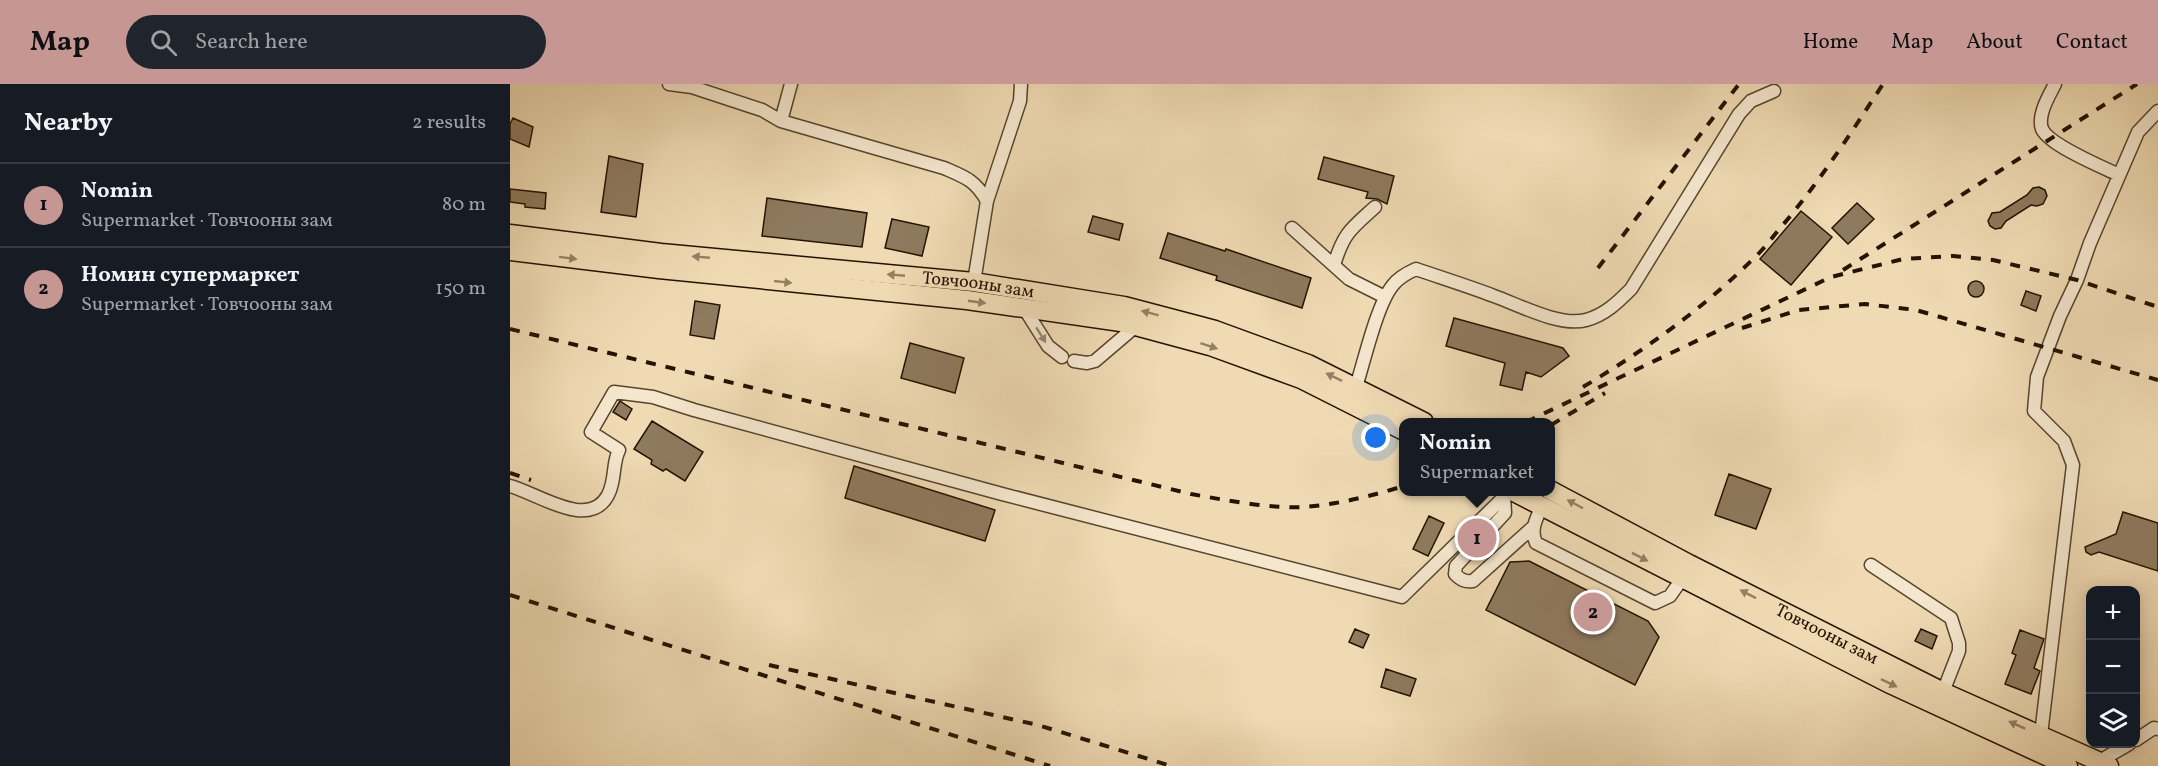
<!DOCTYPE html>
<html lang="en">
<head>
<meta charset="utf-8">
<style>
	body { margin:0; font-family:Vollkorn,serif; background:#20242c; color:#f1f3f6 }
	.controls { position:absolute; right:18px; bottom:18px; display:grid; overflow:hidden; border-radius:12px; box-shadow:0 3px 15px #0003 }
	.controls button { width:54px; height:54px; display:grid; place-items:center; padding:0; border:0; border-bottom:2px solid #363941; background:#171b24; color:#f1f3f6; font:30px sans-serif }
	.you { position:absolute; left:866px; top:354px; width:21px; height:21px; margin:-15px; border:4px solid #fff; border-radius:50%; background:#1a73e8; box-shadow:0 0 0 9px #1a73e833 }
	.badge { display:grid; place-items:center; width:39px; height:39px; border-radius:50%; background:#c59692; color:#111; font-size:20px; font-weight:700 }
	.pin { position:absolute; translate:-50% -50%; border:3px solid #fff; box-shadow:0 2px 6px #0006 }
	.popup { position:absolute; left:889px; top:334px; width:156px; height:78px; box-sizing:border-box; display:grid; place-content:center; border-radius:12px; background:#171b24; filter:drop-shadow(0 2px 4px #0005); font-size:20px; white-space:nowrap; color:#9ea1a6 }
	.popup b { font-size:22px; color:#f1f3f6 }
	.popup::after { content:''; position:absolute; left:50%; top:100%; margin-left:-12px; border:12px solid transparent; border-top-color:#171b24 }
	.list { margin:0; padding:0; list-style:none }
	h2 { display:flex; justify-content:space-between; align-items:center; height:78px; margin:0; padding:0 24px; font-size:26px }
	h2 small { font-size:20px; font-weight:400; color:#9ea1a6 }
	.list li { display:grid; grid-template-columns:39px 1fr auto; gap:18px; align-items:center; box-sizing:border-box; height:84px; padding:0 24px; border-top:2px solid #363941 }
	.list b { display:block; font-size:22px; white-space:nowrap }
	.list p { margin:0; font-size:20px; white-space:nowrap; color:#9ea1a6 }
	.list em { font-size:20px; font-style:normal; color:#9ea1a6 }
	.icon { flex:none; width:33px; height:33px; fill:none; stroke:currentColor; stroke-width:2; stroke-linecap:round; stroke-linejoin:round }
	.map { position:relative; flex:none; width:1648px; height:682px; overflow:hidden }
	header { display:flex; align-items:center; gap:36px; box-sizing:border-box; height:84px; padding:0 30px; background:#c59692; color:#111 }
	header strong { font-size:28px }
	nav { display:flex; gap:33px; margin-inline-start:auto; font-size:21px }
	.search { width:420px; height:54px; background:#20242c; display:flex; align-items:center; gap:15px; box-sizing:border-box; padding:0 21px; border-radius:33px; color:#9ea1a6; font-size:22px }
	main { display:flex }
	aside { flex:1; background:#171b24 }
	.map>svg:first-child { display:block }
	.building { fill:#8e7a5e; stroke:#241301; stroke-width:1.5 }
	.lines { fill:none; stroke-linecap:round; stroke-linejoin:round }
	.minor-casing { stroke:#57452e; stroke-width:15 }
	.highway-casing { stroke:#241301; stroke-width:21 }
	.minor { stroke:#f5e7ce; stroke-width:12 }
	.highway { stroke:#efdab3; stroke-width:18 }
	.rail { stroke:#241301; stroke-width:4; stroke-dasharray:10 10; stroke-linecap:butt }
	.oneway { fill:#948063 }
	.oneway2 { fill:#978872 }
	.labels { text-anchor:middle; stroke-width:4.5; stroke-linejoin:round; paint-order:stroke }
	.street-label { font-size:18px; fill:#241301; stroke:#f5e7ce }
</style>
</head>
<body>
<header>
<strong>Map</strong>
<div class="search"><svg class="icon" aria-label="search" viewBox="0 0 24 24"><circle cx="10" cy="10" r="6"/><path d="M15 15l6 6"/></svg>Search here</div>
<nav><a>Home</a><a>Map</a><a>About</a><a>Contact</a></nav>
</header>
<main>
<aside>
<h2>Nearby<small>2 results</small></h2>
<ul class="list">
<li><span class="badge">1</span><div><b>Nomin</b><p>Supermarket · Товчооны зам</p></div><em>80 m</em></li>
<li><span class="badge">2</span><div><b>Номин супермаркет</b><p>Supermarket · Товчооны зам</p></div><em>150 m</em></li>
</ul>
</aside>
<div class="map">
<svg width="1648" height="682" viewBox="0 0 1648 682">
	<rect width="100%" height="100%" fill="#efdab3"/>
	<filter id="stains"><feTurbulence type="fractalNoise" baseFrequency=".00333" numOctaves="4"/><feColorMatrix values="0 0 0 0 .2 0 0 0 0 .09 0 0 0 0 .02 0 0 0 .5 -.17"/></filter>
	<radialGradient id="worn" r=".72"><stop offset=".6" stop-color="#630" stop-opacity="0"/><stop offset="1" stop-color="#630" stop-opacity=".3"/></radialGradient>
	<path class="building" d="M 3,34 L 23,43 L 19,63 L 0,55 L 0,40 Z
		M 99,72 L 133,80 L 126,133 L 91,128 Z
		M 814,73 L 884,92 L 877,120 L 867,115 L 856,114 L 858,108 L 808,95 Z
		M 1529,103 L 1535,106 L 1537,112 L 1533,120 L 1527,122 L 1521,121 L 1496,137 L 1491,144 L 1485,145 L 1480,142 L 1478,137 L 1482,129 L 1490,128 L 1517,111 L 1523,104 Z
		M 0,105 L 36,109 L 35,125 L 15,123 L 15,120 L 0,118 Z
		M 257,114 L 357,129 L 352,163 L 252,152 Z
		M 1347,119 L 1364,135 L 1338,160 L 1322,144 Z
		M 1291,127 L 1322,153 L 1281,201 L 1250,175 Z
		M 583,132 L 613,140 L 609,156 L 578,148 Z
		M 382,135 L 419,143 L 412,172 L 375,164 Z
		M 658,149 L 715,167 L 716,165 L 801,194 L 792,224 L 706,196 L 707,192 L 650,174 Z
		M1458 205a8 8 0 1 1 16 0a8 8 0 1 1-16 0Z
		M 1516,207 L 1531,212 L 1526,227 L 1511,221 Z
		M 185,217 L 210,221 L 204,255 L 180,251 Z
		M 944,234 L 1053,264 L 1059,272 L 1031,293 L 1016,288 L 1012,306 L 990,301 L 995,279 L 936,262 Z
		M 400,259 L 454,274 L 445,309 L 391,294 Z
		M 110,317 L 122,325 L 116,336 L 103,328 Z
		M 142,337 L 193,368 L 175,397 L 156,385 L 153,387 L 141,380 L 142,376 L 124,365 Z
		M 344,382 L 485,426 L 475,457 L 335,414 Z
		M 1219,390 L 1261,405 L 1246,445 L 1205,431 Z
		M 1613,428 L 1648,439 L 1648,487 L 1589,468 L 1581,471 L 1576,468 L 1575,463 L 1606,450 Z
		M 919,432 L 934,439 L 918,472 L 903,465 Z
		M 1019,477 L 1138,537 L 1149,553 L 1125,601 L 976,526 L 1000,478 Z
		M 845,545 L 859,551 L 853,564 L 839,558 Z
		M 1411,545 L 1427,552 L 1422,565 L 1405,557 Z
		M 1510,546 L 1534,555 L 1524,584 L 1530,587 L 1521,610 L 1495,600 L 1506,571 L 1502,569 Z
		M 876,585 L 906,595 L 900,612 L 871,603 Z"/>
	<g class="lines">
		<defs>
			<path id="minor" d="M 159,0 L 182,3 L 252,26 L 271,37 L 434,84 C 455,93 465,96 477,117
				M 1545,0 C 1539,12 1527,31 1532,45 C 1539,61 1592,83 1609,91
				M 271,37 L 281,0
				M 782,144 L 839,195 L 875,213
				M 824,181 C 834,148 841,145 865,123
				M 464,198 L 477,117 L 510,17 L 511,0
				M 514,224 L 538,262 L 552,273
				M 564,277 L 577,279 L 585,277 L 626,242
				M 846,303 C 854,278 867,220 883,201 C 889,193 897,189 906,185 C 932,194 958,202 984,212 C 1009,221 1050,243 1076,236 C 1095,231 1108,218 1121,205 L 1229,30 L 1241,17 L 1264,7
				M 0,402 C 27,409 79,447 98,411 C 106,396 102,380 109,366 L 81,348 L 104,308 L 143,313 L 184,326 L 492,410 L 892,513 L 999,408
				M 994,412 L 995,429 L 946,482 L 945,490 C 951,496 955,498 963,497 L 1023,443
				M 1032,422 C 1026,435 1020,446 1026,459 L 1145,519 L 1160,512 L 1172,495
				M 1361,481 L 1441,534 L 1449,559 L 1449,567 L 1433,608
				M 1626,656 L 1644,644 L 1648,645
				M 1530,659 L 1563,381 L 1554,357 L 1524,327 L 1527,293 L 1550,232 L 1567,196 L 1580,159 L 1628,48 L 1648,27
				M 1588,678 L 1619,660"/>
			<g id="highway">
				<path id="s1" d="M 0,150 L 151,169 L 464,198 L 614,222 L 705,246 L 798,280 L 914,338"/>
				<path d="M 0,167 L 149,185 L 457,216 L 611,238 L 700,262 L 791,295 L 894,347"/>
				<path id="s2" d="M 1040,406 L 1179,480 L 1433,608 L 1599,682"/>
				<path d="M 1004,408 L 1378,599 L 1558,682"/>
			</g>
		</defs>
		<use href="#minor" class="minor-casing"/>
		<use href="#highway" class="highway-casing"/>
		<use href="#minor" class="minor"/>
		<use href="#highway" class="highway"/>
		<path class="rail" d="M 1088,184 L 1229,0
			M 1333,186 L 1627,0
			M 1232,244 L 1289,226 L 1355,220 L 1406,226 L 1648,296
			M 0,245 L 681,410 C 715,416 760,425 795,423 C 829,420 861,412 894,402
			M 1073,303 C 1135,266 1194,224 1245,173 C 1255,164 1263,152 1272,142 C 1310,97 1341,49 1373,0
			M 1016,338 L 1321,193 L 1393,175 L 1443,172 L 1483,176 L 1567,196 L 1648,223
			M 1041,341 L 1095,309
			M 0,389 L 21,396
			M 0,511 L 540,682
			M 259,581 L 528,641 L 661,682"/>
	</g>
	<defs><path id="oneway-solid" d="M-6-.8H1V-3.2L6.5 0L1 3.2V.8H-6Z" transform="scale(1.5)"/></defs>
	<g class="oneway">
		<use href="#oneway-solid" transform="translate(191 173) rotate(-175)"/>
		<use href="#oneway-solid" transform="translate(58 174) rotate(7)"/>
		<use href="#oneway-solid" transform="translate(386 191) rotate(-175)"/>
		<use href="#oneway-solid" transform="translate(273 198) rotate(6)"/>
		<use href="#oneway-solid" transform="translate(467 218) rotate(8)"/>
		<use href="#oneway-solid" transform="translate(640 229) rotate(-165)"/>
		<use href="#oneway-solid" transform="translate(699 262) rotate(18)"/>
		<use href="#oneway-solid" transform="translate(824 293) rotate(-154)"/>
		<use href="#oneway-solid" transform="translate(1065 420) rotate(-152)"/>
		<use href="#oneway-solid" transform="translate(1130 473) rotate(27)"/>
		<use href="#oneway-solid" transform="translate(1238 510) rotate(-153)"/>
		<use href="#oneway-solid" transform="translate(1379 599) rotate(26)"/>
		<use href="#oneway-solid" transform="translate(1507 641) rotate(-156)"/>
	</g>
	<use class="oneway2" href="#oneway-solid" transform="translate(531 251) rotate(58)"/>
	<g class="labels">
		<g class="street-label">
			<text dy="6" stroke="none"><textPath href="#s1" startOffset="471">Товчооны зам</textPath></text>
			<text dy="6" stroke="none"><textPath href="#s2" startOffset="312">Товчооны зам</textPath></text>
		</g>
	</g>
	<rect width="100%" height="100%" filter="url(#stains)"/>
	<rect width="100%" height="100%" fill="url(#worn)"/>
</svg>
<div class="controls">
<button>+</button>
<button>−</button>
<button><svg class="icon" aria-label="layers" viewBox="0 0 24 24"><path d="M12 4l9 5-9 5-9-5zM3 14l9 5 9-5"/></svg></button>
</div>
<div class="you"></div>
<div class="pin badge" style="left:967px;top:454px">1</div>
<div class="popup"><b>Nomin</b>Supermarket</div>
<div class="pin badge" style="left:1083px;top:528px">2</div>
</div>
</main>
</body>
</html>
